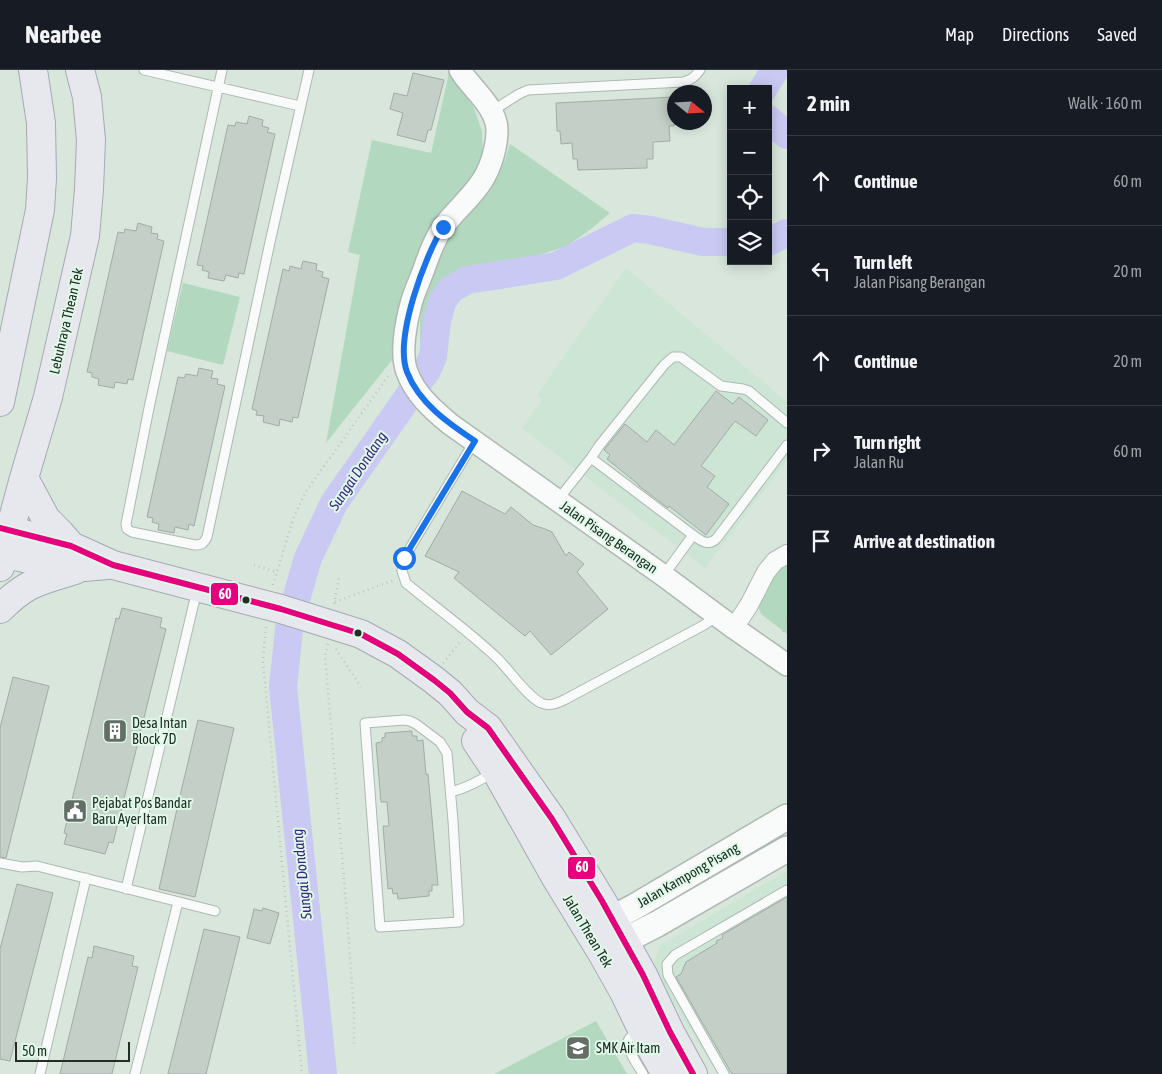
<!DOCTYPE html>
<html lang="en">
<head>
<meta charset="utf-8">
<style>
	body { margin:0; font-family:"Asap Condensed",sans-serif; background:#20242c; color:#f1f3f6 }
	.controls { position:absolute; right:15px; top:15px; display:grid; overflow:hidden; border-radius:0px; box-shadow:0 2px 12px #0003 }
	.controls button { width:45px; height:45px; display:grid; place-items:center; padding:0; border:0; border-bottom:1px solid #363941; background:#171b24; color:#f1f3f6; font:25px sans-serif }
	.compass { position:absolute; left:667px; top:15px; width:45px; height:45px; border-radius:50%; background:#171b24; box-shadow:0 2px 12px #0003; rotate:108deg }
	.scale { position:absolute; left:15px; bottom:12px; width:115px; box-sizing:border-box; padding-left:5px; border:2px solid #232d26; border-top:0; font-size:14px; line-height:18px; white-space:nowrap; color:#232d26; -webkit-text-stroke:4px #dff9e8; paint-order:stroke }
	.stop { position:absolute; width:15px; height:15px; margin:-11px; border:4px solid #1a73e8; border-radius:50%; background:#fff }
	.stop.end { background:#1a73e8; border-color:#fff; box-shadow:0 1px 5px #0008 }
	.list { margin:0; padding:0; list-style:none }
	h2 { display:flex; justify-content:space-between; align-items:center; height:65px; margin:0; padding:0 20px; font-size:21px }
	h2 small { font-size:16px; font-weight:400; color:#9ea1a6 }
	.list li { display:grid; grid-template-columns:32px 1fr auto; gap:15px; align-items:center; box-sizing:border-box; height:90px; padding:0 20px; border-top:1px solid #363941 }
	.list b { display:block; font-size:19px; white-space:nowrap }
	.list p { margin:0; font-size:16px; white-space:nowrap; color:#9ea1a6 }
	.list em { font-size:16px; font-style:normal; color:#9ea1a6 }
	.icon { flex:none; width:28px; height:28px; fill:none; stroke:currentColor; stroke-width:2; stroke-linecap:round; stroke-linejoin:round }
	.map { position:relative; flex:none; width:787px; height:1004px; overflow:hidden }
	header { display:flex; align-items:center; gap:30px; box-sizing:border-box; height:70px; padding:0 25px; background:#171b24; border-bottom:1px solid #363941 }
	header strong { font-size:24px }
	nav { display:flex; gap:28px; margin-inline-start:auto; font-size:18px }
	main { display:flex }
	aside { flex:1; background:#171b24 }
	.map>svg:first-child { display:block }
	.built { fill:#cce5d4 }
	.green { fill:#b3d8c0 }
	.lines { fill:none; stroke-linecap:round; stroke-linejoin:round }
	.river { stroke:#c9c9f3; stroke-width:28 }
	.building { fill:#c3cfc7; stroke:#a2aca5 }
	.service-casing { stroke:#aeb9b2; stroke-width:11 }
	.minor-casing { stroke:#aeb9b2; stroke-width:20 }
	.tertiary-casing { stroke:#aeb9b2; stroke-width:24 }
	.secondary-casing { stroke:#aeb9b2; stroke-width:28 }
	.primary-casing { stroke:#a4aab1; stroke-width:30 }
	.path { stroke:#bfc4c1; stroke-width:2.5; stroke-dasharray:1 4; stroke-linecap:butt }
	.service { stroke:#f9fbfa; stroke-width:9 }
	.minor { stroke:#f9fbfa; stroke-width:18 }
	.tertiary { stroke:#f9fbfa; stroke-width:21 }
	.secondary { stroke:#f9fbfa; stroke-width:25 }
	.primary { stroke:#e7e8ee; stroke-width:28 }
	.bus-1-casing { stroke:#dff9e8; stroke-width:10 }
	.bus-1 { stroke:#e5007d; stroke-width:6 }
	.route { stroke:#1a73e8; stroke-width:6 }
	.bus-dot { fill:#232d26; stroke:#dff9e8; stroke-width:2 }
	.labels { text-anchor:middle; stroke-width:4; stroke-linejoin:round; paint-order:stroke }
	.street-label { font-size:14px; fill:#232d26; stroke:#dff9e8 }
	.poi-label { font-size:14px; fill:#232d26; stroke:#dff9e8; text-anchor:start }
	.water-label { font-size:15px; font-style:italic; fill:#3c2780; stroke:#dff9e8 }
	.line-badge { stroke:#dff9e8; stroke-width:2 }
	.badge-label { font-size:14px; text-anchor:middle; font-weight:bold; fill:#fff }
</style>
</head>
<body>
<header>
<strong>Nearbee</strong>
<nav><a>Map</a><a>Directions</a><a>Saved</a></nav>
</header>
<main>
<div class="map">
<svg width="787" height="1004" viewBox="0 0 787 1004">
	<rect width="100%" height="100%" fill="#d8e6dc"/>
	<path class="built" d="M 626,198 L 787,332 L 787,390 L 705,498 L 522,358 L 542,330 L 537,325 Z
		M 787,801 L 787,1004 L 718,1004 L 653,901 L 659,876 Z"/>
	<path class="green" d="M 449,3 L 474,38 L 482,61 L 483,91 L 476,106 L 432,153 L 407,224 L 396,279 L 392,290 L 326,373 L 360,185 L 348,182 L 372,70 L 431,83 Z
		M 510,74 L 610,143 L 591,159 L 567,176 L 536,186 L 500,191 L 472,202 L 450,208 L 440,217 L 433,247 L 430,285 L 420,274 L 420,251 L 422,237 L 438,189 L 453,161 L 498,107 L 505,90 Z
		M 183,213 L 240,227 L 223,295 L 167,281 Z
		M 787,495 L 787,564 L 761,544 L 758,536 L 757,535 L 776,502 Z
		M 596,951 L 627,1004 L 494,1004 Z"/>
	<g class="lines">
		<path class="river" d="M 763,19 L 775,0
			M 768,49 L 787,65
			M 768,172 L 787,163
			M 323,1004 L 283,617 L 290,550 L 308,488 L 334,433 L 427,300 L 433,286 L 437,251 L 442,232 L 450,220 L 467,210 L 556,196 L 633,158 L 650,160 L 703,172 L 731,172"/>
	</g>
	<path class="building" d="M 413,3 L 444,10 L 431,60 L 428,60 L 425,72 L 397,65 L 403,43 L 390,39 L 394,23 L 407,26 Z
		M 674,27 L 674,56 L 669,56 L 670,71 L 653,72 L 653,89 L 647,89 L 647,98 L 578,100 L 577,89 L 573,89 L 572,73 L 561,74 L 560,61 L 557,61 L 556,33 Z
		M 249,46 L 263,50 L 262,56 L 269,58 L 267,62 L 275,64 L 244,204 L 239,203 L 238,208 L 226,205 L 224,211 L 208,208 L 209,202 L 202,200 L 203,196 L 197,195 L 228,55 L 235,56 L 236,52 L 247,54 Z
		M 138,153 L 152,157 L 151,163 L 158,164 L 157,169 L 164,171 L 133,310 L 128,309 L 127,314 L 115,312 L 114,318 L 98,315 L 99,309 L 92,307 L 92,303 L 87,302 L 118,162 L 124,163 L 125,159 L 136,161 Z
		M 303,191 L 317,194 L 316,200 L 323,202 L 322,207 L 329,209 L 298,348 L 293,347 L 292,352 L 280,349 L 279,356 L 263,352 L 264,346 L 256,345 L 257,341 L 252,339 L 283,199 L 289,201 L 290,196 L 301,199 Z
		M 199,298 L 213,301 L 211,308 L 218,309 L 217,314 L 225,316 L 194,456 L 189,454 L 188,460 L 175,457 L 174,463 L 158,460 L 159,454 L 152,452 L 153,448 L 147,447 L 178,307 L 184,308 L 186,304 L 197,306 Z
		M 716,321 L 733,334 L 739,327 L 768,350 L 756,366 L 735,351 L 701,396 L 715,406 L 707,417 L 729,434 L 706,465 L 669,436 L 668,438 L 639,416 L 639,415 L 607,389 L 610,385 L 604,380 L 625,354 L 647,372 L 656,360 L 674,375 Z
		M 462,421 L 505,444 L 511,437 L 533,455 L 545,459 L 552,462 L 566,486 L 569,482 L 584,494 L 577,502 L 608,539 L 551,585 L 530,561 L 525,566 L 454,508 L 459,502 L 425,486 Z
		M 122,538 L 162,548 L 160,557 L 166,559 L 113,773 L 109,772 L 105,784 L 64,774 L 67,764 L 64,763 L 116,548 L 119,549 Z
		M 13,607 L 49,616 L 6,788 L 0,787 L 0,658 Z
		M 198,650 L 234,658 L 195,827 L 159,819 L 179,730 Z
		M 412,661 L 412,666 L 417,666 L 417,671 L 423,670 L 426,705 L 428,704 L 438,815 L 432,815 L 432,821 L 429,821 L 429,826 L 398,829 L 397,823 L 393,824 L 392,818 L 388,819 L 383,756 L 389,756 L 387,732 L 381,732 L 376,673 L 382,672 L 382,668 L 385,667 L 385,663 Z
		M 17,814 L 53,823 L 10,991 L 0,989 L 0,879 Z
		M 787,827 L 787,1004 L 732,1004 L 676,907 L 681,904 L 686,892 L 717,873 L 716,871 L 723,868 L 722,865 Z
		M 263,838 L 279,843 L 270,874 L 247,868 L 254,839 L 262,841 Z
		M 204,859 L 240,867 L 206,1004 L 168,1004 Z
		M 94,876 L 134,886 L 132,896 L 138,897 L 112,1004 L 60,1004 L 88,887 L 92,888 Z"/>
	<g class="lines">
		<defs>
			<path id="service" d="M 144,0 L 300,36
				M 222,0 L 149,338 L 126,454 L 127,459 L 132,462 L 195,475 C 202,475 204,473 207,467 L 270,172 L 309,0
				M 492,41 L 519,24 L 528,20 L 683,12 C 691,10 695,7 700,0
				M 474,372 L 404,488 L 402,501 L 406,513 C 436,538 469,561 498,589 C 510,601 526,625 541,633 C 550,637 558,633 566,629 L 704,555 L 717,546
				M 591,388 L 693,465 C 701,471 709,477 717,468 L 787,375
				M 557,431 L 591,388 L 599,376 L 664,295 L 673,287 L 681,287 L 721,316 L 743,319 L 749,321 L 787,353
				M 664,505 L 693,465
				M 404,650 L 410,651 L 416,654 L 440,672 L 447,683 L 453,751 L 459,852 L 380,857 L 365,653 Z
				M 451,722 C 466,718 480,711 493,702
				M 0,793 L 22,797 L 37,796 L 215,841
				M 126,819 L 197,520
				M 640,962 C 637,964 631,966 629,969 C 624,976 639,997 643,1004
				M 40,1004 L 86,808
				M 135,1004 L 178,832
				M 724,1004 L 668,905 L 667,894 L 675,885 L 787,820"/>
			<path id="minor" d="M 734,558 L 749,535 L 766,502 L 775,491 L 787,484"/>
			<path id="tertiary" d="M 460,0 L 464,6 C 476,22 497,40 497,60 C 497,77 491,97 482,111 C 471,128 455,141 443,157 C 434,170 429,184 424,199 C 420,210 414,222 411,234 C 406,252 400,284 407,302 C 415,324 432,339 450,354 L 664,506 L 734,558 L 787,595"/>
			<path id="secondary" d="M 594,858 L 634,837 L 787,747
				M 606,880 L 657,854 L 787,779"/>
			<path id="primary" d="M 0,332 L 40,140 L 42,108 L 41,53 L 33,0
				M 24,408 L 46,449 L 60,463 L 71,476
				M 0,458 L 71,476 L 113,495 L 281,539 L 361,564 L 398,584 L 434,610 L 450,623 L 467,642 L 488,658 L 552,749 L 602,831 L 643,905 L 670,962 L 693,1004
				M 0,483 L 57,495 L 84,497 L 107,495
				M 0,497 L 24,408 L 48,327 L 85,166 L 89,119 L 91,70 L 87,27 L 80,0
				M 0,539 C 8,531 18,522 29,516 C 43,509 60,505 75,500
				M 476,671 L 496,701 L 556,808 L 602,883 L 624,922 L 649,974 L 666,1004"/>
		</defs>
		<use href="#service" class="service-casing"/>
		<use href="#minor" class="minor-casing"/>
		<use href="#tertiary" class="tertiary-casing"/>
		<use href="#secondary" class="secondary-casing"/>
		<use href="#primary" class="primary-casing"/>
		<path class="path" d="M 254,495 L 276,502
			M 273,515 L 293,449 L 305,423 L 389,305
			M 335,532 L 394,510
			M 334,534 L 339,508
			M 266,557 L 263,592 L 302,1004
			M 783,562 L 787,546
			M 328,574 L 325,585 L 346,833 L 354,943 L 354,976
			M 336,579 L 361,617
			M 443,593 L 460,572"/>
		<use href="#service" class="service"/>
		<use href="#minor" class="minor"/>
		<use href="#tertiary" class="tertiary"/>
		<use href="#secondary" class="secondary"/>
		<use href="#primary" class="primary"/>
		<defs>
			<path id="bus-1" d="M 0,458 L 71,476 L 113,495 L 281,539 L 361,564 L 398,584 L 434,610 L 450,623 L 467,642 L 488,658 L 552,749 L 602,831 L 643,905 L 670,962 L 693,1004"/>
		</defs>
		<use href="#bus-1" class="bus-1-casing"/>
		<use href="#bus-1" class="bus-1"/>
	</g>
	<g class="lines">
		<path class="route" d="M 404,488 L 475,371 C 448,353 419,333 407,302 C 394,268 425,186 443,157"/>
	</g>
	<defs>
		<symbol id="building-square" viewBox="-11 -11 22 22"><rect x="-9" y="-9" width="18" height="18" rx="4" fill="#626e66" stroke="#dff9e8"/><path d="M-4-6H4V6H1V3H-1V6H-4ZM-2.5-4.3h1.7v1.8h-1.7ZM.8-4.3h1.7v1.8H.8ZM-2.5-1h1.7V.8h-1.7ZM.8-1h1.7V.8H.8Z" fill="#fff"/></symbol>
		<symbol id="civic-square" viewBox="-11 -11 22 22"><rect x="-9" y="-9" width="18" height="18" rx="4" fill="#626e66" stroke="#dff9e8"/><path d="M-.6-6.5H3V-4.5H.6V-3L4-1V1h2V6H-6V1h2V-1L-.6-3ZM-1.2 2.5V6h2.4V2.5Z" fill="#fff"/></symbol>
		<symbol id="school-square" viewBox="-11 -11 22 22"><rect x="-9" y="-9" width="18" height="18" rx="4" fill="#626e66" stroke="#dff9e8"/><path d="M0-5L7-2L0 1L-7-2ZM-4 1L0 2.5L4 1V4Q0 6-4 4Z" fill="#fff"/></symbol>
	</defs>
	<g fill-rule="evenodd">
		<use href="#building-square" x="101" y="647" width="28" height="28"/>
		<use href="#civic-square" x="61" y="727" width="28" height="28"/>
		<use href="#school-square" x="564" y="964" width="28" height="28"/>
	</g>
	<g class="bus-dot">
		<circle cx="246" cy="530" r="4.5"/>
		<circle cx="358" cy="563" r="4.5"/>
	</g>
	<g class="labels">
		<g class="street-label">
			<text transform="translate(66 251) rotate(-77)" y="5">Lebuhraya Thean Tek</text>
			<text transform="translate(609 467) rotate(35)" y="5">Jalan Pisang Berangan</text>
			<text transform="translate(688 805) rotate(-30)" y="5">Jalan Kampong Pisang</text>
			<text transform="translate(588 861) rotate(59)" y="5">Jalan Thean Tek</text>
		</g>
		<g class="poi-label">
			<text x="132" y="658">Desa Intan<tspan x="132" dy="16">Block 7D</tspan></text>
			<text x="92" y="738">Pejabat Pos Bandar<tspan x="92" dy="16">Baru Ayer Itam</tspan></text>
			<text x="596" y="983">SMK Air Itam</text>
		</g>
		<g class="water-label">
			<text transform="translate(358 401) rotate(-56)" y="5">Sungai Dondang</text>
			<text transform="translate(302 804) rotate(-96)" y="5">Sungai Dondang</text>
		</g>
	</g>
	<g class="line-badge">
		<rect x="210" y="512" width="29" height="24" rx="5" fill="#e5007d"/>
		<rect x="567" y="786" width="29" height="24" rx="5" fill="#e5007d"/>
	</g>
	<g class="badge-label">
		<text x="225" y="529">60</text>
		<text x="582" y="802">60</text>
	</g>
</svg>
<div class="controls">
<button>+</button>
<button>−</button>
<button><svg class="icon" aria-label="locate" viewBox="0 0 24 24"><circle cx="12" cy="12" r="6"/><path d="M12 2v4M12 18v4M2 12h4M18 12h4"/></svg></button>
<button><svg class="icon" aria-label="layers" viewBox="0 0 24 24"><path d="M12 4l9 5-9 5-9-5zM3 14l9 5 9-5"/></svg></button>
</div>
<svg class="compass" viewBox="-18 -18 36 36"><path d="M0-13l5 13h-10z" fill="#e53935"/><path d="M0 13l5-13h-10z" fill="#9ea1a6"/></svg>
<div class="scale">50 m</div>
<div class="stop" style="left:404px;top:488px"></div>
<div class="stop end" style="left:443px;top:157px"></div>
</div>
<aside>
<h2>2 min<small>Walk · 160 m</small></h2>
<ul class="list">
<li><svg class="icon" aria-label="ahead" viewBox="0 0 24 24"><path d="M12 20V5M6 11l6-6 6 6"/></svg><div><b>Continue</b></div><em>60 m</em></li>
<li><svg class="icon" aria-label="left" viewBox="0 0 24 24"><path d="M17 20v-9H6M10 6l-5 5 5 5"/></svg><div><b>Turn left</b><p>Jalan Pisang Berangan</p></div><em>20 m</em></li>
<li><svg class="icon" aria-label="ahead" viewBox="0 0 24 24"><path d="M12 20V5M6 11l6-6 6 6"/></svg><div><b>Continue</b></div><em>20 m</em></li>
<li><svg class="icon" aria-label="right" viewBox="0 0 24 24"><path d="M7 20v-9h11M14 6l5 5-5 5"/></svg><div><b>Turn right</b><p>Jalan Ru</p></div><em>60 m</em></li>
<li><svg class="icon" aria-label="arrive" viewBox="0 0 24 24"><path d="M6 21V4h12l-3 4 3 4H6"/></svg><div><b>Arrive at destination</b></div></li>
</ul>
</aside>
</main>
</body>
</html>
